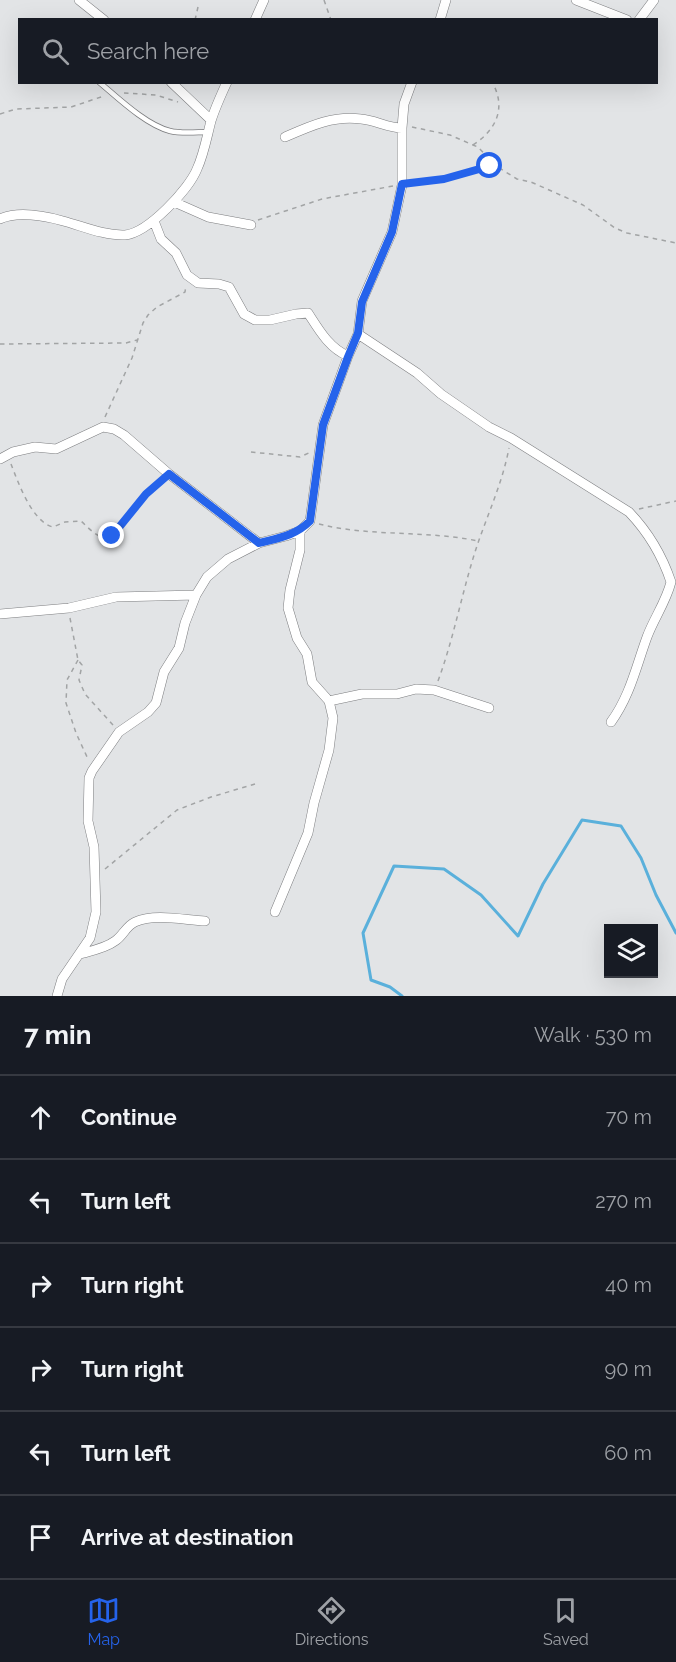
<!DOCTYPE html>
<html lang="en">
<head>
<meta charset="utf-8">
<style>
	body { margin:0; font-family:Raleway,sans-serif; background:#242831; color:#f1f3f6 }
	.controls { position:absolute; right:18px; bottom:18px; display:grid; overflow:hidden; border-radius:0px; box-shadow:0 6px 24px #0002 }
	.controls button { width:54px; height:54px; display:grid; place-items:center; padding:0; border:0; border-bottom:2px solid #363941; background:#171b24; color:#f1f3f6; font:30px sans-serif }
	.stop { position:absolute; width:18px; height:18px; margin:-14px; border:4px solid #2563eb; border-radius:50%; background:#fff }
	.stop.end { background:#2563eb; border-color:#fff; box-shadow:0 2px 6px #0008 }
	.list { margin:0; padding:0; list-style:none }
	h2 { display:flex; justify-content:space-between; align-items:center; height:78px; margin:0; padding:0 24px; font-size:26px }
	h2 small { font-size:20px; font-weight:400; color:#9ea1a6 }
	.list li { display:grid; grid-template-columns:39px 1fr auto; gap:18px; align-items:center; box-sizing:border-box; height:84px; padding:0 24px; border-top:2px solid #363941 }
	.list b { display:block; font-size:22px; white-space:nowrap }
	.list em { font-size:20px; font-style:normal; color:#9ea1a6 }
	.icon { flex:none; width:33px; height:33px; fill:none; stroke:currentColor; stroke-width:2; stroke-linecap:round; stroke-linejoin:round }
	.map { position:relative; flex:none; width:676px; height:996px; overflow:hidden }
	.search { position:absolute; background:#171b24; box-shadow:0 6px 24px #0002; left:18px; right:18px; top:18px; height:66px; display:flex; align-items:center; gap:15px; box-sizing:border-box; padding:0 21px; border-radius:0px; color:#9ea1a6; font-size:22px }
	.sheet { height:582px; background:#171b24 }
	nav { display:flex; justify-content:space-around; align-items:center; box-sizing:border-box; height:84px; border-top:2px solid #363941; background:#171b24; font-size:16px; color:#9ea1a6 }
	nav a { display:grid; justify-items:center; gap:3px }
	nav .on { color:#2563eb }
	.map>svg:first-child { display:block }
	.lines { fill:none; stroke-linecap:round; stroke-linejoin:round }
	.stream { stroke:#5ab0db; stroke-width:3 }
	.lane-casing { stroke:#7d7e80; stroke-width:6 }
	.street-casing { stroke:#7d7e80; stroke-width:10 }
	.path { stroke:#a2a4a5; stroke-width:1.5; stroke-dasharray:4.5 4.5; stroke-linecap:butt }
	.lane { stroke:#fff; stroke-width:4.5 }
	.street { stroke:#fff; stroke-width:9 }
	.route { stroke:#2563eb; stroke-width:8 }
</style>
</head>
<body>
<div class="map">
<svg width="676" height="996" viewBox="0 0 676 996">
	<rect width="100%" height="100%" fill="#e2e4e6"/>
	<g class="lines">
		<path class="stream" d="M 402,996 L 390,987 L 371,980 L 363,933 L 394,866 L 444,869 L 481,895 L 518,936 L 543,884 L 582,820 L 621,826 L 641,858 L 656,895 L 676,933"/>
		<defs>
			<path id="lane" d="M 99,82 C 118,98 146,125 170,131 C 182,134 197,132 209,132"/>
			<path id="street" d="M 79,0 L 104,20
				M 576,0 L 627,20
				M 255,20 L 264,0
				M 440,20 L 446,0
				M 639,20 L 654,0
				M 171,82 L 211,120
				M 285,137 C 310,126 334,115 361,119 C 375,120 388,128 402,128
				M 174,202 L 208,217 L 251,225
				M 0,219 C 17,211 45,216 63,221 C 82,226 105,236 125,235 C 148,233 189,189 197,169 C 204,154 207,136 211,121 C 215,108 221,95 227,82
				M 154,221 L 161,239 L 176,253 L 187,275 L 198,283 L 219,284 L 229,287 L 244,314 L 255,320 L 270,320 L 296,314 L 308,313 C 319,330 329,348 348,356
				M 358,334 L 417,373 L 441,394 L 489,427 L 511,438 L 629,512 C 649,533 662,555 671,582 C 666,602 654,618 647,637 C 636,667 630,696 611,722
				M 0,459 L 13,452 L 35,447 L 56,449 L 103,427 L 114,429 L 124,435 L 169,474 L 259,543
				M 0,614 L 69,608 L 116,597 L 196,595
				M 329,701 L 362,694 L 397,694 L 416,689 L 434,690 L 489,708
				M 275,912 L 308,833 L 314,803 L 329,750 L 333,718 L 329,701 L 312,682 L 307,654 L 297,638 L 288,608 L 290,590 L 300,550 L 300,531
				M 80,954 C 91,951 106,948 115,941 C 123,936 126,926 135,922 C 155,913 184,920 205,921
				M 57,996 L 62,979 L 90,938 L 96,912 L 94,847 L 88,821 L 89,778 L 92,771 L 119,732 L 148,712 L 156,703 L 164,672 L 179,648 L 185,623 L 196,595 L 207,577 L 228,559 L 259,543 L 286,536 L 300,531 L 310,521 L 323,425 L 348,356 L 358,334 L 362,301 L 392,232 L 402,185 L 402,128 L 404,104 L 412,82"/>
		</defs>
		<use href="#lane" class="lane-casing"/>
		<use href="#street" class="street-casing"/>
		<path class="path" d="M 324,0 L 331,20
			M 195,20 L 198,7
			M 124,93 L 156,95 L 178,102
			M 0,114 L 16,109 L 71,107 L 104,96
			M 412,127 L 450,135 L 473,145 L 478,147 L 496,166 L 517,179 L 531,182 L 583,205 L 615,228 L 627,233 L 676,243
			M 473,145 C 496,130 507,108 492,82
			M 412,183 L 444,179 L 476,168 L 495,166
			M 258,220 L 322,199 L 393,186
			M 0,344 L 126,343 L 137,340
			M 105,417 L 132,358 L 143,323 L 148,315 L 157,307 L 185,292 L 186,285
			M 251,452 L 300,457 L 311,452
			M 11,464 C 18,482 32,522 53,527 L 65,522 L 81,521 C 90,529 99,541 112,536 L 146,494 L 161,480
			M 639,509 L 676,501
			M 319,524 C 370,537 426,530 478,541
			M 70,618 L 78,660 L 82,665 L 79,680 L 85,694 L 113,725
			M 78,660 L 67,680 L 66,703 L 76,733 L 88,759
			M 438,681 C 455,635 463,586 479,540 C 490,509 503,480 509,448
			M 105,869 L 177,810 L 211,797 L 255,784"/>
		<use href="#lane" class="lane"/>
		<use href="#street" class="street"/>
	</g>
	<g class="lines">
		<path class="route" d="M 112,536 L 146,494 L 169,474 L 259,543 C 278,538 295,536 310,521 L 323,425 L 348,357 L 358,333 L 362,302 L 392,232 L 402,184 L 444,179 L 490,166"/>
	</g>
</svg>
<div class="controls">
<button><svg class="icon" aria-label="layers" viewBox="0 0 24 24"><path d="M12 4l9 5-9 5-9-5zM3 14l9 5 9-5"/></svg></button>
</div>
<div class="stop" style="left:490px;top:166px"></div>
<div class="stop end" style="left:112px;top:536px"></div>
<div class="search"><svg class="icon" aria-label="search" viewBox="0 0 24 24"><circle cx="10" cy="10" r="6"/><path d="M15 15l6 6"/></svg>Search here</div>
</div>
<section class="sheet">
<h2>7 min<small>Walk · 530 m</small></h2>
<ul class="list">
<li><svg class="icon" aria-label="ahead" viewBox="0 0 24 24"><path d="M12 20V5M6 11l6-6 6 6"/></svg><div><b>Continue</b></div><em>70 m</em></li>
<li><svg class="icon" aria-label="left" viewBox="0 0 24 24"><path d="M17 20v-9H6M10 6l-5 5 5 5"/></svg><div><b>Turn left</b></div><em>270 m</em></li>
<li><svg class="icon" aria-label="right" viewBox="0 0 24 24"><path d="M7 20v-9h11M14 6l5 5-5 5"/></svg><div><b>Turn right</b></div><em>40 m</em></li>
<li><svg class="icon" aria-label="right" viewBox="0 0 24 24"><path d="M7 20v-9h11M14 6l5 5-5 5"/></svg><div><b>Turn right</b></div><em>90 m</em></li>
<li><svg class="icon" aria-label="left" viewBox="0 0 24 24"><path d="M17 20v-9H6M10 6l-5 5 5 5"/></svg><div><b>Turn left</b></div><em>60 m</em></li>
<li><svg class="icon" aria-label="arrive" viewBox="0 0 24 24"><path d="M6 21V4h12l-3 4 3 4H6"/></svg><div><b>Arrive at destination</b></div></li>
</ul>
</section>
<nav>
<a class="on"><svg class="icon" aria-label="map" viewBox="0 0 24 24"><path d="M3 6l6-2 6 2 6-2v14l-6 2-6-2-6 2zM9 4v14M15 6v14"/></svg>Map</a>
<a><svg class="icon" aria-label="directions" viewBox="0 0 24 24"><path d="M12 3l9 9-9 9-9-9zM9 14v-3h6M13 9l2 2-2 2"/></svg>Directions</a>
<a><svg class="icon" aria-label="saved" viewBox="0 0 24 24"><path d="M7 4h10v16l-5-4-5 4z"/></svg>Saved</a>
</nav>
</body>
</html>
